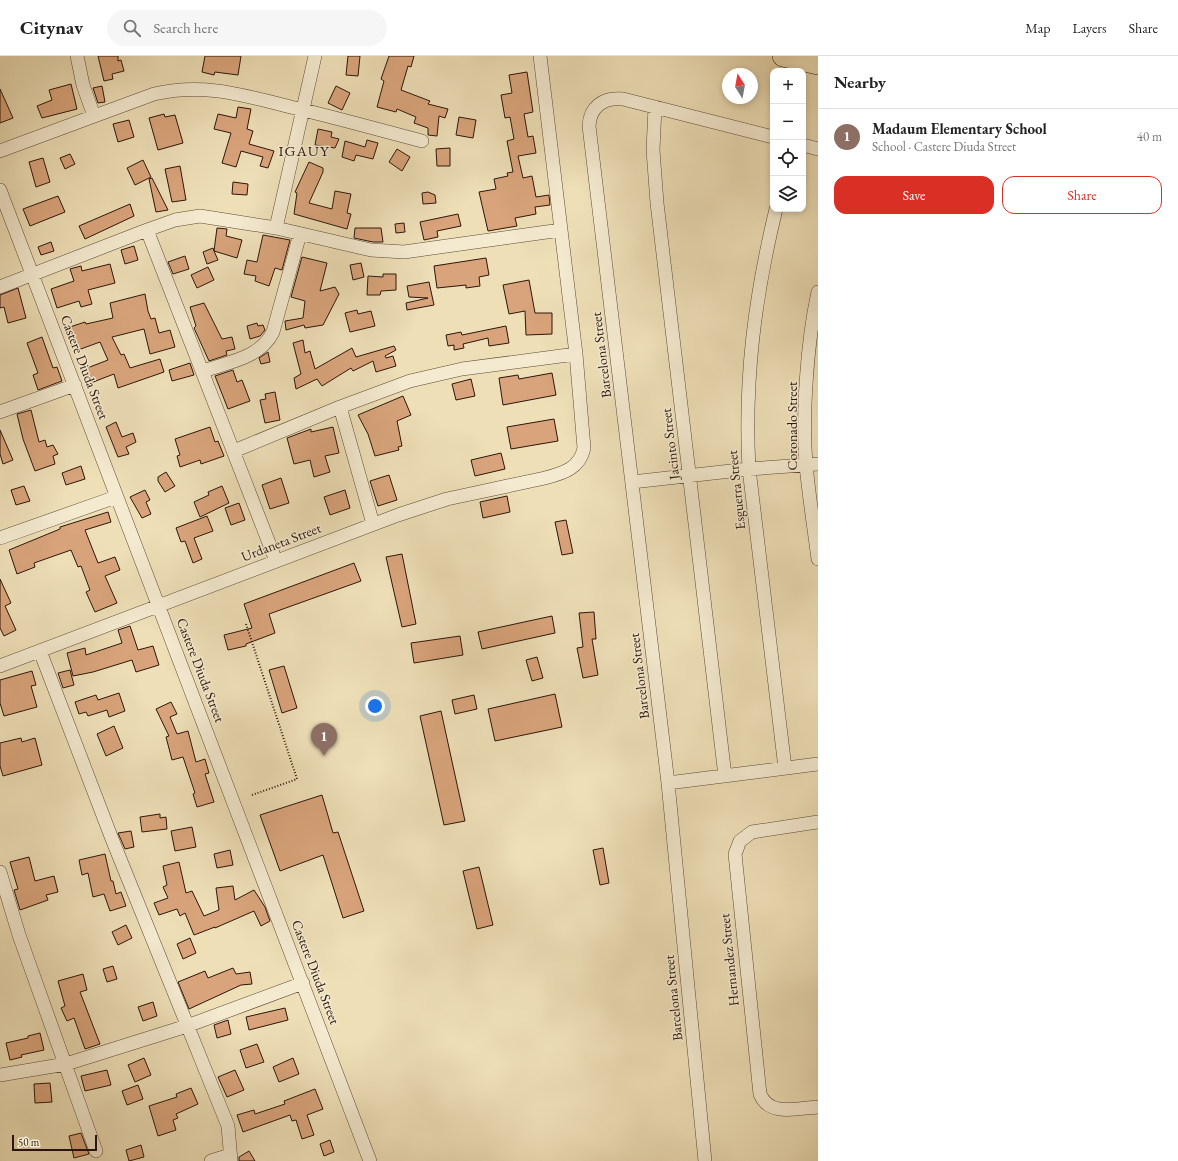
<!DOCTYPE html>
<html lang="en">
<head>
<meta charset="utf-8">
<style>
	body { margin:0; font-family:"EB Garamond",serif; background:#f6f6f6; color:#222 }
	.controls { position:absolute; right:12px; top:12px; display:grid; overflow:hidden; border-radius:8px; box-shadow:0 2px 6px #0003 }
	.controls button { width:36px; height:36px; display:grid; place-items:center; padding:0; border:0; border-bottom:1px solid #e0e0e0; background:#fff; color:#222; font:20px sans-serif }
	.compass { position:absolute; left:722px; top:12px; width:36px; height:36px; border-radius:50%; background:#fff; box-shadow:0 2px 6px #0003; rotate:349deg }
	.scale { position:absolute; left:12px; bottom:10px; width:85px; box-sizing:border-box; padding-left:4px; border:2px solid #2c150b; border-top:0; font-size:11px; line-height:14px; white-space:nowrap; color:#2c150b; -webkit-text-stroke:3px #f4ead0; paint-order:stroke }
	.you { position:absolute; left:375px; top:650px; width:14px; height:14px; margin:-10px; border:3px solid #fff; border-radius:50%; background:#1a73e8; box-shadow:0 0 0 6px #1a73e833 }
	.badge { display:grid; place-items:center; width:26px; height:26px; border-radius:50%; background:#d93025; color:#fff; font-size:13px; font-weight:700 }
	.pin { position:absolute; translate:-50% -33px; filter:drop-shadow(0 1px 2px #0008) }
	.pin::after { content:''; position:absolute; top:21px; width:14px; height:12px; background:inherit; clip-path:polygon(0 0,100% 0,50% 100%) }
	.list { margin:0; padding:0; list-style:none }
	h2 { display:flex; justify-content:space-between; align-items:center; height:52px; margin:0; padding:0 16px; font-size:17px }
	h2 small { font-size:13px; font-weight:400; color:#767676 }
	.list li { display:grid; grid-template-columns:26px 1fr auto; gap:12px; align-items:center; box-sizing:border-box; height:56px; padding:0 16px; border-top:1px solid #e0e0e0 }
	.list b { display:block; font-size:15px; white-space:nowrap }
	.list p { margin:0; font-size:13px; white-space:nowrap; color:#767676 }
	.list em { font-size:13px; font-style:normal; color:#767676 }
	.actions { display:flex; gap:8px; padding:12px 16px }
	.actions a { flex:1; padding:9px 0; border:1px solid #d93025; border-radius:12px; text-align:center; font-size:14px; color:#d93025 }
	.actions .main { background:#d93025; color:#fff }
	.icon { flex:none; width:22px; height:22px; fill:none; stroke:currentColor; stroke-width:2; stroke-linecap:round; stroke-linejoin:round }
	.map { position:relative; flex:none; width:818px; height:1105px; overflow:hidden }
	header { display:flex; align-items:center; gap:24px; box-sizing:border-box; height:56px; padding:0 20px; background:#fff; border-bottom:1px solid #e0e0e0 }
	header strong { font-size:19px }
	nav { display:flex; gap:22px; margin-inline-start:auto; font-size:14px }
	.search { width:280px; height:36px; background:#f6f6f6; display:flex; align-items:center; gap:10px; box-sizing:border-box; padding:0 14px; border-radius:22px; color:#767676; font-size:15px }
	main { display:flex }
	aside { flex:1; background:#fff }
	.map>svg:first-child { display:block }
	.building { fill:#d9a47b; stroke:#2c150b }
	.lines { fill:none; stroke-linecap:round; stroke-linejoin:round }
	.street-casing { stroke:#5c4836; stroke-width:14 }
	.primary-casing { stroke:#2c150b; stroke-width:22 }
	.path { stroke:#2c150b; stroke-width:2; stroke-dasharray:1 2; stroke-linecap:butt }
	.street { stroke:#f4ead0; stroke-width:13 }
	.primary { stroke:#eedfb7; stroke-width:21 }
	.labels { text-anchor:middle; stroke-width:3; stroke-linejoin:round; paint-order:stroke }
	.street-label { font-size:14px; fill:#2c150b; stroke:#f4ead0 }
	.neighbourhood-label { font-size:15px; letter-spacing:1px; fill:#2c150b; stroke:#f4ead0 }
</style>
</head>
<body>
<header>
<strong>Citynav</strong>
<div class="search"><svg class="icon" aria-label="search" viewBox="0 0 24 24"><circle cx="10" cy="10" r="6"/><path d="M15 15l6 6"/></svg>Search here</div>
<nav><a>Map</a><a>Layers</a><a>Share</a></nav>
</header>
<main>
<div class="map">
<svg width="818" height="1105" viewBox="0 0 818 1105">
	<rect width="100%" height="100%" fill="#eedfb7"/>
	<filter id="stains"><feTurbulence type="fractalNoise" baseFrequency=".005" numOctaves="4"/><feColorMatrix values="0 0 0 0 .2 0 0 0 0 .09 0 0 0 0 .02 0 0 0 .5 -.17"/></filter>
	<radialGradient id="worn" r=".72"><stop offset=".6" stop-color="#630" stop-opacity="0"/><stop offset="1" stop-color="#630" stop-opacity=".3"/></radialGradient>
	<path class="building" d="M 98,0 L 118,0 L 118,5 L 121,4 L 124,15 L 112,18 L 113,23 L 104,25 Z
		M 205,0 L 241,0 L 238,19 L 215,16 L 214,19 L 202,16 Z
		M 348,0 L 360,0 L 358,20 L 346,19 Z
		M 389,0 L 414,0 L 411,11 L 408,10 L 401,34 L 430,45 L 428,48 L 448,53 L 445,62 L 439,60 L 437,80 L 428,79 L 428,72 L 414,67 L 416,61 L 397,53 L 396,56 L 377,51 L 384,25 L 381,23 Z
		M 527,16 L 533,56 L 524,58 L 528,81 L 533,80 L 536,97 L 518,100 L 523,122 L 532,120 L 536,141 L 549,139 L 550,149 L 535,151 L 536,158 L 515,162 L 517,170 L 488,175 L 479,136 L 496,133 L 494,123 L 508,120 L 507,117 L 513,116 L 507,85 L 514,83 L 510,61 L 505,62 L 501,39 L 512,37 L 509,19 Z
		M 71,28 L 77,53 L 42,62 L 37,50 L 52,44 L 49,34 Z
		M 102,30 L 105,46 L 98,47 L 93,32 Z
		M 336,30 L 350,37 L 342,54 L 328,47 Z
		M 0,33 L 13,62 L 0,67 Z
		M 238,51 L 251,53 L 247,73 L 253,75 L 249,88 L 274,95 L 268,112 L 260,110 L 263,101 L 241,95 L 236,111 L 222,107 L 231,77 L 214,73 L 218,58 L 236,62 Z
		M 164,58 L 165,61 L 175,59 L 183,87 L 158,94 L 149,62 Z
		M 459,61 L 476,64 L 473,82 L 456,79 Z
		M 129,64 L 134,81 L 118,86 L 113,68 Z
		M 318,73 L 332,76 L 331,81 L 339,83 L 335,92 L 315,89 Z
		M 367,84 L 378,87 L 373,103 L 356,99 L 354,105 L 342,101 L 345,85 L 365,91 Z
		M 450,92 L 450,110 L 437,110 L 436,93 Z
		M 397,93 L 410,101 L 402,115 L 389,106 Z
		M 70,98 L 75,108 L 65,113 L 60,102 Z
		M 43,102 L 50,126 L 36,131 L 29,106 Z
		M 143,104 L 151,121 L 135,129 L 127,112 Z
		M 309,106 L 323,112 L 323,116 L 309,147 L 332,153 L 335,135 L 351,138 L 347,157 L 351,158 L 347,173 L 294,158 L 297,137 L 295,136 Z
		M 180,110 L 186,144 L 172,146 L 165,113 Z
		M 152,122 L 168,154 L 156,156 L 149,123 Z
		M 233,126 L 248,128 L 247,139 L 232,138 Z
		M 428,136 L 435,139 L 436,147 L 423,148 L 422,137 Z
		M 58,140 L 65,156 L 30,170 L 23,153 Z
		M 130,148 L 134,160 L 85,183 L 79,170 Z
		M 458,158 L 461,170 L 437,175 L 438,181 L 424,184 L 420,166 Z
		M 404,167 L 405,176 L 396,177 L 395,168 Z
		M 217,172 L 227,173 L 226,180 L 242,184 L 237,202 L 214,195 L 218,204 L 207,208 L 203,196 L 213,192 L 214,195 Z
		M 355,172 L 381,172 L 383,186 L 373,186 L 354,182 Z
		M 263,179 L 290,184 L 282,214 L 275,212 L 269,230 L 255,225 L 256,220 L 244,218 L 247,204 L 257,206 Z
		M 51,186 L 54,195 L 41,199 L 38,191 Z
		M 134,190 L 138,204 L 125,208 L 121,194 Z
		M 185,200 L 189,213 L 173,218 L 168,206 Z
		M 302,201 L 327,207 L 320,235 L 335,231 L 339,238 L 323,269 L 305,272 L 304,269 L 286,274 L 285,265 L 303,262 L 305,245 L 291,241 Z
		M 486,202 L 489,219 L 479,221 L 480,230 L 466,232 L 466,229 L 437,232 L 434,210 Z
		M 361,207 L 364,221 L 353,224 L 350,209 Z
		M 110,208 L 115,227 L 88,234 L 92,248 L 81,251 L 79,245 L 57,252 L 51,233 L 74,225 L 70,213 L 81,210 L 82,215 Z
		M 208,211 L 214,224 L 197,232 L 191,219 Z
		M 383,218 L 396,218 L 396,234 L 381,235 L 380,239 L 367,239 L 368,220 L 383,221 Z
		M 529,224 L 535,257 L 552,257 L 552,278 L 526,279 L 525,255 L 509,258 L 503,229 Z
		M 429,226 L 434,249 L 407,254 L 406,247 L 428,242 L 409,241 L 407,230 Z
		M 18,232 L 26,262 L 8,267 L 4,251 L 0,252 L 0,239 Z
		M 145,238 L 148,255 L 151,263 L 155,262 L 159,277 L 170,274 L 175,291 L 150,298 L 144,273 L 112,281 L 121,299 L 124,298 L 130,312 L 160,303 L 164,316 L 118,332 L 114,318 L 88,328 L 82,314 L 108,304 L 100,286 L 78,294 L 70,271 L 85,266 L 86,268 L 113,262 L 110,247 Z
		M 204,247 L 222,283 L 232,281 L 235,293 L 226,295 L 227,299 L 209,305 L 194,272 L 196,270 L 190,251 Z
		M 357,254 L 358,258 L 371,255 L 375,270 L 350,276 L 345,257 Z
		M 257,267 L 258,270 L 263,269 L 265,274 L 260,280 L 250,283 L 247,270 Z
		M 506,270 L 509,287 L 489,290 L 488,282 L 463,288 L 464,292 L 454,294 L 454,289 L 448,290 L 446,279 L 461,276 L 462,279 Z
		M 42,281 L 53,312 L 57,311 L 62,325 L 38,334 L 33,319 L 38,317 L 27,287 Z
		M 303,284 L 305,297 L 310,295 L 315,313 L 352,292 L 356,301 L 394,290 L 396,294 L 385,300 L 386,302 L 393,300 L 396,310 L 376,316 L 373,305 L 353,315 L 351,312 L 322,330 L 317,323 L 296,333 L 294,322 L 301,318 L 293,287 Z
		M 268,296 L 270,306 L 261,308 L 259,302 Z
		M 190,307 L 194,319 L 172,325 L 169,314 Z
		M 233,314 L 237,326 L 242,324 L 250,345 L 228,353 L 215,320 Z
		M 552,317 L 556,339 L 503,349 L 499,322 L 518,319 L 519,323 Z
		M 471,323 L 475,340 L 456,344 L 452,328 Z
		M 275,336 L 280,364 L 265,367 L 260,344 L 266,343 L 265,338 Z
		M 403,340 L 411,359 L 397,365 L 402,390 L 398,391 L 399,394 L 375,400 L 368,378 L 358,359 Z
		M 31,354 L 39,386 L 45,384 L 47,391 L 53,389 L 58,398 L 53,400 L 55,408 L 35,415 L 23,383 L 17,358 Z
		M 554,363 L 558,385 L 511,393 L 507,371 Z
		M 116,366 L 122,381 L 133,377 L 136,386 L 126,391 L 129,398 L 118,401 L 106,371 Z
		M 210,371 L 215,386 L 218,385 L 224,400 L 201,408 L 200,404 L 180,411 L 177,400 L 180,399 L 175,383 Z
		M 333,371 L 339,397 L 325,400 L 330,416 L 314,421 L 310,404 L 294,408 L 287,382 L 311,373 L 311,376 Z
		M 0,374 L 13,404 L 3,408 L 0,398 Z
		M 501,397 L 505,413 L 475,420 L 471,404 Z
		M 81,410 L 85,423 L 66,429 L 62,417 Z
		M 166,416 L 175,430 L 165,436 L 158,425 L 158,421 Z
		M 389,419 L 397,444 L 378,450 L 370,425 Z
		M 281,422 L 289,447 L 270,453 L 262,429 Z
		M 24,430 L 30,445 L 16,449 L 11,434 Z
		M 222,430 L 229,447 L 200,461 L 194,446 L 209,439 L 208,436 Z
		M 145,434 L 150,444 L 146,446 L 151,458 L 142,462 L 130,441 Z
		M 345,434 L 350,452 L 330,459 L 324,441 Z
		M 507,440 L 510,456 L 483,462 L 480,446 Z
		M 239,447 L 245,464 L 231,469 L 225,452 Z
		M 108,456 L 111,466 L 85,474 L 98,507 L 115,501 L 120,514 L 105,520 L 117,547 L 95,556 L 86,536 L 90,534 L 81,510 L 78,511 L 71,494 L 34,507 L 35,511 L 17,518 L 9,494 L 60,473 L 60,471 Z
		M 207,460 L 213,475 L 194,482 L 202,503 L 193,507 L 185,485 L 181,486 L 176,472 Z
		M 566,464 L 573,497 L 562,499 L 555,466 Z
		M 402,498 L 416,568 L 402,571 L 386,501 Z
		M 354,507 L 361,525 L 269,558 L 275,577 L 246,588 L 246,590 L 228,594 L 224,579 L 252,572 L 244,548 Z
		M 0,523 L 11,547 L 5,550 L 16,574 L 4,580 L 0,572 Z
		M 594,556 L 596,583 L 592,583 L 598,619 L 583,622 L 577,592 L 583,591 L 579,557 Z
		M 552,560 L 555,577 L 482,593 L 478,576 Z
		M 130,570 L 138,594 L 153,590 L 159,609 L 136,616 L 132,604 L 93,616 L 73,620 L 67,597 L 85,592 L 86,599 L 122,587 L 118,574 Z
		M 460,580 L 463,599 L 414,607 L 411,587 Z
		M 537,601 L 543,622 L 532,625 L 526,604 Z
		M 284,610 L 297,652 L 282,657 L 269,614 Z
		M 70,614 L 74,629 L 63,632 L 58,617 Z
		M 32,615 L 36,629 L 31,630 L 37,651 L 4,660 L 0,647 L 0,624 Z
		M 119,637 L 125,655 L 109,661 L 107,654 L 88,660 L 86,656 L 79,658 L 75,646 L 96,639 L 98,644 Z
		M 555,638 L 562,671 L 495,685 L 488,653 Z
		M 474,639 L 477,653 L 455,658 L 452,644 Z
		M 171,646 L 177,658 L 170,661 L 177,678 L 188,675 L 196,706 L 205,703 L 209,717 L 205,718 L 214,746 L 197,751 L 193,738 L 195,737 L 183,701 L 172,704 L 166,681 L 169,680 L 156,653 Z
		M 441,655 L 465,765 L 444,769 L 420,660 Z
		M 114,670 L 123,692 L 106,700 L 97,678 Z
		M 21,682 L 22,686 L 35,682 L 42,709 L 3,720 L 0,710 L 0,687 Z
		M 322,739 L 333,777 L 338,776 L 364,855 L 343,862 L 323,799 L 280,815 L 260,759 Z
		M 160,758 L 160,762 L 166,761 L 167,773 L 142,776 L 140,761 Z
		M 192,771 L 196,791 L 175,795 L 171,775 Z
		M 131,775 L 134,791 L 125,793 L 118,777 Z
		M 603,792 L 609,827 L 600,829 L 593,794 Z
		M 230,794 L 233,809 L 217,812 L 214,798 Z
		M 105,798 L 111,825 L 113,825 L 116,838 L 121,836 L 126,850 L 110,855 L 104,838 L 93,841 L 88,817 L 82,819 L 79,804 Z
		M 29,801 L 35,825 L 54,820 L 58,836 L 46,839 L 48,844 L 20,854 L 14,834 L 18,833 L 10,806 Z
		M 179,806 L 186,837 L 192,835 L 204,860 L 219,854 L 216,832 L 233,830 L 235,844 L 254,834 L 265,851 L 270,865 L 261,870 L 254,855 L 215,872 L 215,871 L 194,879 L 185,857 L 180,860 L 177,853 L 159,859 L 154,847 L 168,842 L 163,831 L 167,829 L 163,810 Z
		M 479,811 L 493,869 L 477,873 L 463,815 Z
		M 126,869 L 132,882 L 118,889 L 112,876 Z
		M 190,882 L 196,897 L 183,903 L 177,888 Z
		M 113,910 L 117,923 L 107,926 L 103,913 Z
		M 233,912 L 236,918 L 250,916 L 252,928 L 241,929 L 189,953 L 178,926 L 205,915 L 208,922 Z
		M 83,918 L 87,934 L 80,936 L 100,988 L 85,993 L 74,962 L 67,965 L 61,952 L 65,950 L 58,925 Z
		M 153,946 L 157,960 L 143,965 L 138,951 Z
		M 285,952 L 288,964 L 249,974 L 246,961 Z
		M 228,964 L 231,978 L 217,982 L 214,969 Z
		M 40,977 L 44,994 L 21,999 L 22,1001 L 10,1004 L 6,987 L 28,982 L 28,980 Z
		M 257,988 L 264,1006 L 246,1012 L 240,994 Z
		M 144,1002 L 151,1019 L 135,1026 L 128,1009 Z
		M 293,1002 L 299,1018 L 279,1026 L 273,1011 Z
		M 107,1014 L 111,1029 L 85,1035 L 81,1020 Z
		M 235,1014 L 244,1034 L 227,1041 L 218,1021 Z
		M 50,1027 L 52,1046 L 35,1047 L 34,1028 Z
		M 138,1029 L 143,1043 L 127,1049 L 122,1035 Z
		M 191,1032 L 198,1048 L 176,1058 L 178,1062 L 173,1064 L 176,1074 L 158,1080 L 149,1050 L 177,1041 L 176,1038 Z
		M 315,1033 L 323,1053 L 307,1059 L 314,1079 L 302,1083 L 296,1064 L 292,1065 L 290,1059 L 243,1076 L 237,1059 L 254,1054 L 255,1058 L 285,1048 L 284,1045 Z
		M 81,1077 L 89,1098 L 74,1102 L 69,1080 Z
		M 330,1084 L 334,1096 L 324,1100 L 320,1088 Z
		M 141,1089 L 144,1101 L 129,1105 L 126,1094 Z
		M 249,1095 L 255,1105 L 239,1105 L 239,1101 Z"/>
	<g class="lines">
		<defs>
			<path id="street" d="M 77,0 L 83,29 L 94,60
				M 655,51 L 653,94 L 657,147 L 725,720
				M 803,89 L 818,93
				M 0,95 L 154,38 C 205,26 246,40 295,52 C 337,62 380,74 422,85
				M 0,134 L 370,1105
				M 776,153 C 755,240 744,323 749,413 L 785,712
				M 276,172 L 315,0
				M 147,174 L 276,505
				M 0,231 L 147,174 L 175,164 L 200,160 L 276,172 L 371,194 L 404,196 L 561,174
				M 818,236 C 807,286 802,359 806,409 C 809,440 814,472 818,503
				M 203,315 C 229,306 260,302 273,276 L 300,178
				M 340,351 L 373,468
				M 0,356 L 75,329
				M 234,395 L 340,351 L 410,325 L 462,313 L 576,298
				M 632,426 L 749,413 L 818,408
				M 0,482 L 116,441
				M 40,595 L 112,783 L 228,1070 L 231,1105
				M 0,610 L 398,459 L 447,443 L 545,422 C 564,417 580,412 584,392 L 576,298 L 540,0
				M 668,727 L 818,708
				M 818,766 L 752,776 L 740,785 L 735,798 L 760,1038 C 769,1061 798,1052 818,1051
				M 0,816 L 19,879 L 96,1095
				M 0,1019 L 66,1008 L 187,970 L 303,927
				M 211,1105 L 230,1099
				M 705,1105 L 668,727 L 589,70 C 590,51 603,41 623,43 L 773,81"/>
			<path id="primary" d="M 783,0 L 818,8"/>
		</defs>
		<use href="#street" class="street-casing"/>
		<use href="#primary" class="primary-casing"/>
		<path class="path" d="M 246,568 L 297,723 L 252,739"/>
		<use href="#street" class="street"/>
		<use href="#primary" class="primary"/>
	</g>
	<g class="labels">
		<g class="street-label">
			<text transform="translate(601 299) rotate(-97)" y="5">Barcelona Street</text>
			<text transform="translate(85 311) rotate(69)" y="5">Castere Diuda Street</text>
			<text transform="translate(792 370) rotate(-90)" y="5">Coronado Street</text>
			<text transform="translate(670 388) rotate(-97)" y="5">Jacinto Street</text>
			<text transform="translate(736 434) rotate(-96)" y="5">Esguerra Street</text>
			<text transform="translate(281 486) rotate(-21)" y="5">Urdaneta Street</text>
			<text transform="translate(201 614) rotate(69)" y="5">Castere Diuda Street</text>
			<text transform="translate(639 620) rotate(-97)" y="5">Barcelona Street</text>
			<text transform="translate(729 904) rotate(-96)" y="5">Hernandez Street</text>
			<text transform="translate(316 916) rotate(69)" y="5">Castere Diuda Street</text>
			<text transform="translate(673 942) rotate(-96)" y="5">Barcelona Street</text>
		</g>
		<g class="neighbourhood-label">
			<text x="304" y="100">IGAUY</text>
		</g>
	</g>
	<rect width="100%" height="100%" filter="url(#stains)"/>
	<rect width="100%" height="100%" fill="url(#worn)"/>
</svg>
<div class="controls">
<button>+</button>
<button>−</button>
<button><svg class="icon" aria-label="locate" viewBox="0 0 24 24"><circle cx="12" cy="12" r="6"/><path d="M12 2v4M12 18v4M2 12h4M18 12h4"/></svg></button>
<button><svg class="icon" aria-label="layers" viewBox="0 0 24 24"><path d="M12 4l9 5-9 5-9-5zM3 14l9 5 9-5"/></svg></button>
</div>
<svg class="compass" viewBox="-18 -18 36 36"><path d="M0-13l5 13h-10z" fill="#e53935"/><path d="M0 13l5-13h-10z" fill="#767676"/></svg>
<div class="scale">50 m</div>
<div class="you"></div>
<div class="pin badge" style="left:324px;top:700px;background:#8d6e63">1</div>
</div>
<aside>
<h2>Nearby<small></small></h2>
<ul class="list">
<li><span class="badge" style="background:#8d6e63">1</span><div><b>Madaum Elementary School</b><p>School · Castere Diuda Street</p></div><em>40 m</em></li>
</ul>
<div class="actions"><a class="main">Save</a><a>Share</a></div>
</aside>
</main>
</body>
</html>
